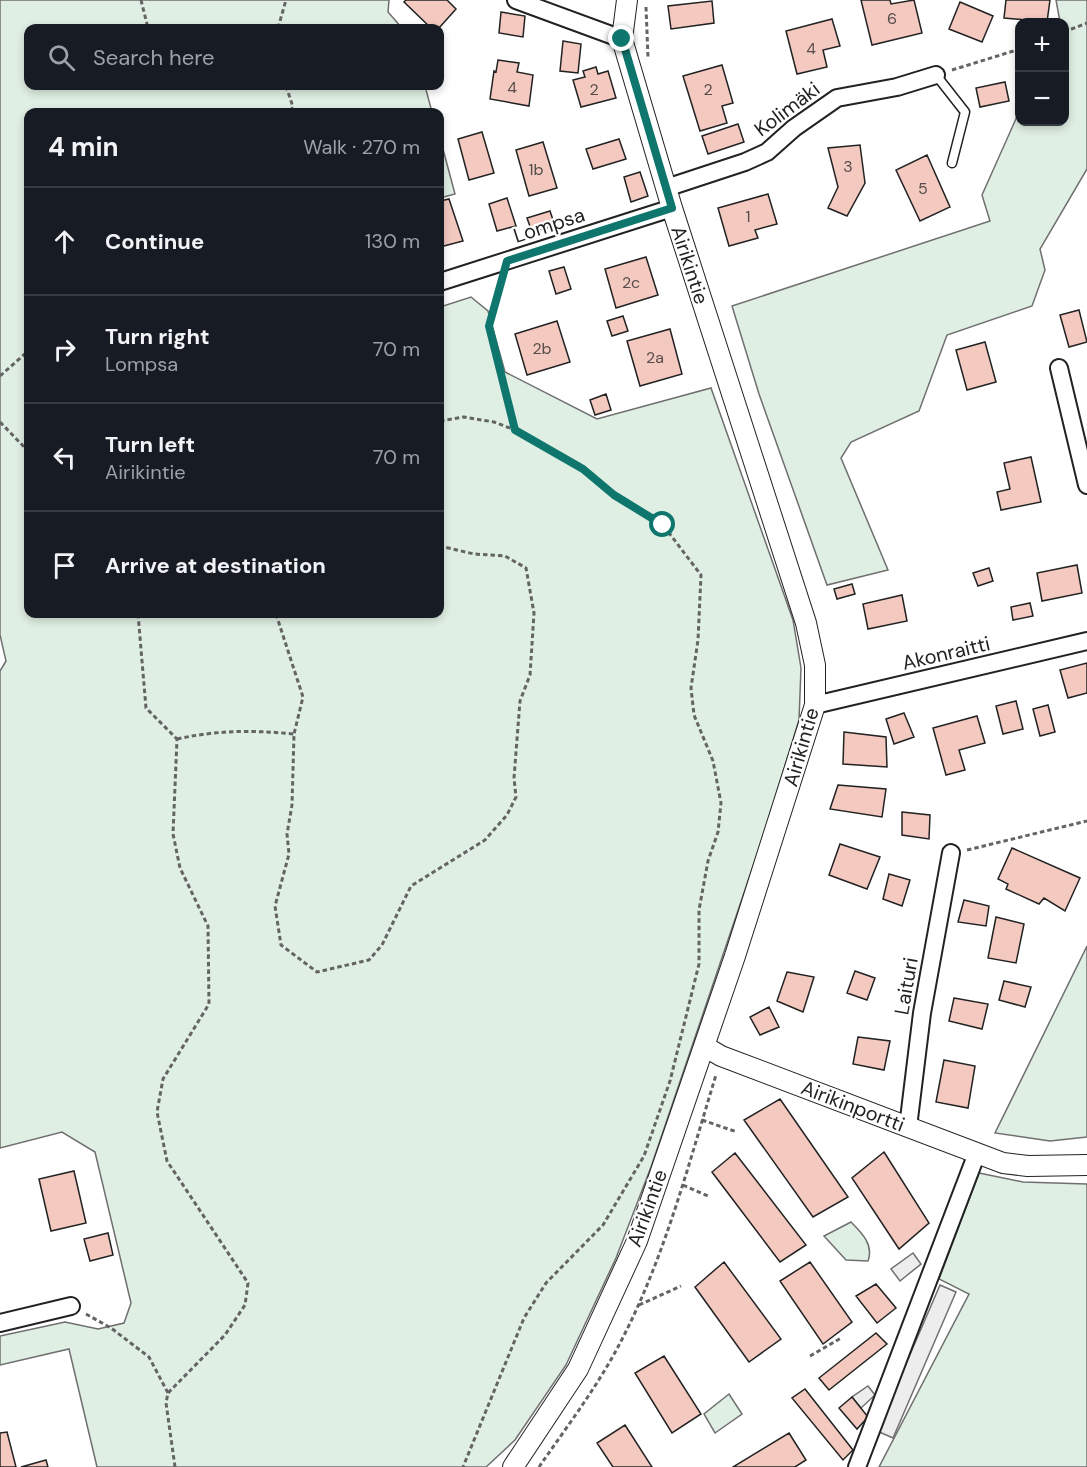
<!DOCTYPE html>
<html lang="en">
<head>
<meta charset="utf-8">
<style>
	body { margin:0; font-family:"DM Sans",sans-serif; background:#242831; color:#f1f3f6 }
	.controls { position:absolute; right:18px; top:18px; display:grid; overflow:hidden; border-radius:12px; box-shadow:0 3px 9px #0003 }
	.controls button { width:54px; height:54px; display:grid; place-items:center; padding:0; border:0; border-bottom:2px solid #363941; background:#171b24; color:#f1f3f6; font:30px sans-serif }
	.stop { position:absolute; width:18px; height:18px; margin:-14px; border:4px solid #0f766e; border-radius:50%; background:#fff }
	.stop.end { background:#0f766e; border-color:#fff; box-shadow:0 2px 6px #0008 }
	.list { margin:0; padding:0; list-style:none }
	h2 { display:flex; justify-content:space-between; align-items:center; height:78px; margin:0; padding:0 24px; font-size:26px }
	h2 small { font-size:20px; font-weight:400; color:#9ea1a6 }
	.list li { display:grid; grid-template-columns:39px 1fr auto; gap:18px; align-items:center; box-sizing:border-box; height:108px; padding:0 24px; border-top:2px solid #363941 }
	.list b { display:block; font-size:22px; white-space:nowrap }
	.list p { margin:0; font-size:20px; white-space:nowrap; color:#9ea1a6 }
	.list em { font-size:20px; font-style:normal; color:#9ea1a6 }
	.icon { flex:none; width:33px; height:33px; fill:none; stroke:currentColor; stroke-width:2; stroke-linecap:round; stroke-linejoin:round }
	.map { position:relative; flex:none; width:1087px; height:1467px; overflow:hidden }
	.search { position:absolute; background:#171b24; box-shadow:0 3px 9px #0003; left:24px; top:24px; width:420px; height:66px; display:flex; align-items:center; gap:15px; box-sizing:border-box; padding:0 21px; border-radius:12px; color:#9ea1a6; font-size:22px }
	.panel { position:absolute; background:#171b24; box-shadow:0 3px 9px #0003; left:24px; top:108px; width:420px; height:510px; border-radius:12px }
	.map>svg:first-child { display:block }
	.green { fill:#e0efe3; stroke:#6f6f6f; stroke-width:1.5 }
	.parking { fill:#ededed; stroke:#6f6f6f; stroke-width:1.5 }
	.building { fill:#f3c9c0; stroke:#222; stroke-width:1.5 }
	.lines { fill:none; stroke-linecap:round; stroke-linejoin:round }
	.service-casing { stroke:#222; stroke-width:11 }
	.minor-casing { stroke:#222; stroke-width:20 }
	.tertiary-casing { stroke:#222; stroke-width:22 }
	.path { stroke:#646464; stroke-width:3; stroke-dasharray:4.5 3; stroke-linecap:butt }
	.service { stroke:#fff; stroke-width:8 }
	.minor { stroke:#fff; stroke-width:16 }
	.tertiary { stroke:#fff; stroke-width:20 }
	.route { stroke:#0f766e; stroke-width:8 }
	.labels { text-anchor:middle; stroke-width:4.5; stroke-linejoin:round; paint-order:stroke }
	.number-label { font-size:16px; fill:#564c4a }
	.street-label { font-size:20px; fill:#222; stroke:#fff }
</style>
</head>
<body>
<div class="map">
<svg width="1087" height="1467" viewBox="0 0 1087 1467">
	<rect width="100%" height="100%" fill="#fff"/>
	<path class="green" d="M 0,0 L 389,0 L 388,12 L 402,28 L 28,28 L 28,86 L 425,86 L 432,112 L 28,112 L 28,614 L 440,614 L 440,307 L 471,297 L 488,311 L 505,372 L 597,419 L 711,388 L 793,620 L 801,668 L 799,720 L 765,831 L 651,1167 L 616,1258 L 566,1365 L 515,1440 L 486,1467 L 97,1467 L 69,1349 L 0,1365 L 0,1336 L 65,1322 L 98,1329 L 124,1323 L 131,1303 L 95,1152 L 62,1132 L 0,1148 L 0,671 L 6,661 L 0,635 Z
		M 1056,0 L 1087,0 L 1087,169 L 1040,249 L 1045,270 L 1032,306 L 947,335 L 919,411 L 851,442 L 841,458 L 888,570 L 827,585 L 759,394 L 732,306 L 990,221 L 982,195 L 1019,112 L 1020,122 L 1064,122 L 1064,22 L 1060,22 Z
		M 440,138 L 455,194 L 440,198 Z
		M 1087,946 L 1087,1137 L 1050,1141 L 995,1133 Z
		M 979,1173 L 1023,1182 L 1087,1184 L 1087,1467 L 879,1467 L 969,1294 L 939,1279 Z
		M 851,1222 C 862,1233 874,1245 868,1261 L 846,1260 L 824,1236 Z
		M 729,1394 L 742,1414 L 715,1433 L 704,1414 Z"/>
	<path class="parking" d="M 913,1253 L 921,1264 L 900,1281 L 891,1269 Z
		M 940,1285 L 956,1292 L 893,1438 L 877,1431 Z
		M 868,1386 L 875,1395 L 861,1408 L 852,1397 Z"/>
	<path class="building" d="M 406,0 L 447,0 L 456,9 L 439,28 L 431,28 L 404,2 Z
		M 861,0 L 890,0 L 891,4 L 914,0 L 922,33 L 872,45 Z
		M 1006,0 L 1050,0 L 1047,22 L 1004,18 Z
		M 712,1 L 714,23 L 671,29 L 668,6 Z
		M 960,2 L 993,16 L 982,42 L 949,29 Z
		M 501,12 L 525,16 L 523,37 L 499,33 Z
		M 832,19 L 840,46 L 823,50 L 827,67 L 797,74 L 786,31 Z
		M 563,41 L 581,44 L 578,73 L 560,71 Z
		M 498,60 L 519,63 L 517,72 L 533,75 L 529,106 L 490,99 L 494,71 L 496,72 Z
		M 722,65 L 733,103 L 722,106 L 727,123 L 700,131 L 683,76 Z
		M 596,67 L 598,74 L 608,71 L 616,98 L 581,107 L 573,80 L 585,77 L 583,71 Z
		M 1005,82 L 1009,101 L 980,107 L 976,88 Z
		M 738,124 L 744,142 L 708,154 L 702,136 Z
		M 482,132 L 494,173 L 469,180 L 458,139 Z
		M 619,139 L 626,159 L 593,169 L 586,149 Z
		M 543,142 L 557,188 L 529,196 L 516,150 Z
		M 860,145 L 865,183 L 847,216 L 828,208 L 838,187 L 828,148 Z
		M 927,155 L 950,207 L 920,221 L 896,170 Z
		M 640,172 L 648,196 L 631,202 L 624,177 Z
		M 768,194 L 777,224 L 755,230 L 758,238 L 729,246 L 718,208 Z
		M 507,198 L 516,226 L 497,231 L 489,204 Z
		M 449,199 L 463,241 L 440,247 L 440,201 Z
		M 550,211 L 555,226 L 532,232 L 527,218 Z
		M 646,257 L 658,295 L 616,308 L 605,269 Z
		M 564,267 L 571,289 L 556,294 L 549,271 Z
		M 1079,310 L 1087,342 L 1069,347 L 1060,315 Z
		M 623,316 L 628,331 L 612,336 L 607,321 Z
		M 557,321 L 570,362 L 527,375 L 515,334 Z
		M 670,329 L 682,374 L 640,386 L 627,341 Z
		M 985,342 L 996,382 L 967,390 L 956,350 Z
		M 606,394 L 611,410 L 595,415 L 590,400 Z
		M 1031,457 L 1041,502 L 1001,510 L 997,492 L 1010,489 L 1004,463 Z
		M 1077,565 L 1082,593 L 1042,601 L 1037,573 Z
		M 989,568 L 993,581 L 978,586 L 973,573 Z
		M 852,584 L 855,594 L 837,599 L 834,589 Z
		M 902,595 L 907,621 L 868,629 L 863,604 Z
		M 1030,603 L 1033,616 L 1013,620 L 1011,607 Z
		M 1087,663 L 1087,693 L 1068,698 L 1060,670 Z
		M 1016,701 L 1023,729 L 1003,734 L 996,706 Z
		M 1048,705 L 1055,732 L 1040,736 L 1033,709 Z
		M 904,713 L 914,737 L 894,744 L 886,719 Z
		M 977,716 L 985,743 L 959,750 L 965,770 L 946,775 L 933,728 Z
		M 844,732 L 886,737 L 887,767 L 843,764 Z
		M 838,785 L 886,789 L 882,817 L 830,809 Z
		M 902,812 L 930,815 L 929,839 L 902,835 Z
		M 840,844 L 880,857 L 867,889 L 829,875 Z
		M 1012,848 L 1080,878 L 1065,911 L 1044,898 L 1039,904 L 1006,889 L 1008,884 L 998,879 Z
		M 889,874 L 910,880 L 902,906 L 883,899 Z
		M 964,900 L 989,906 L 986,926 L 958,922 Z
		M 996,917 L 1024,924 L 1016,963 L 988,958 Z
		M 855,971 L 875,978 L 867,1000 L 847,993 Z
		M 787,972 L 814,977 L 803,1012 L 777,1001 Z
		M 1004,981 L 1031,987 L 1025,1007 L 999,1000 Z
		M 954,998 L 988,1004 L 982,1029 L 949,1021 Z
		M 769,1007 L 779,1027 L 760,1035 L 750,1017 Z
		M 858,1037 L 890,1041 L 884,1070 L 853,1064 Z
		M 944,1060 L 975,1066 L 968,1108 L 936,1102 Z
		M 780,1099 L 848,1197 L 813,1217 L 744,1120 Z
		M 884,1152 L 929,1223 L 899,1249 L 852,1178 Z
		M 735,1153 L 806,1245 L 780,1262 L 712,1172 Z
		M 74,1171 L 86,1223 L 51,1231 L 39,1179 Z
		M 108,1233 L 113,1255 L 90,1261 L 84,1239 Z
		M 724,1262 L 781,1339 L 749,1362 L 695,1287 Z
		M 810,1262 L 852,1322 L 823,1344 L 780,1281 Z
		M 876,1284 L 896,1308 L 877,1323 L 856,1296 Z
		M 876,1333 L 887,1344 L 829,1390 L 819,1378 Z
		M 664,1356 L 701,1414 L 672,1433 L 635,1373 Z
		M 805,1389 L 853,1450 L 843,1460 L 792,1398 Z
		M 852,1397 L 868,1417 L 857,1429 L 839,1408 Z
		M 625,1425 L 652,1467 L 613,1467 L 597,1443 Z
		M 7,1432 L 16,1467 L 0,1467 L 0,1433 Z
		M 789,1433 L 806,1460 L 795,1467 L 733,1467 Z
		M 46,1460 L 48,1467 L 21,1467 Z"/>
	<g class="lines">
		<defs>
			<path id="service" d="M 936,75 L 965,112 L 952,163"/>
			<path id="minor" d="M 516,0 L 622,39
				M 666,188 L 745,162 L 767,152 L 794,128 L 837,98 L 897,87 L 936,75
				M 440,282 L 672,208
				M 1059,368 L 1087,485
				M 815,705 L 1087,641
				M 908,1127 L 922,1013 L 951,853
				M 0,1323 L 71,1306
				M 857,1467 L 977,1153"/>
			<path id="tertiary" d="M 704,1046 L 721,1056 L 1003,1163 L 1028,1166 L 1087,1165
				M 513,1467 L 578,1369 L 637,1241 L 735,956 L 815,705 L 815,665 L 806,623 L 672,208 L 622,39 L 627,0"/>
		</defs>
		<use href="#service" class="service-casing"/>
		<use href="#minor" class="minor-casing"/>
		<use href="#tertiary" class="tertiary-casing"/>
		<path class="path" d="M 141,0 L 148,28
			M 646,7 L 648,57
			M 278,28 L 286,0
			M 1064,32 L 1087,23
			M 952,70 L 1020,49
			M 286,86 L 293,107 L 290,112
			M 501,281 L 488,326 L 515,430
			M 0,376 L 28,351
			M 440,421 L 464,417 L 494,422 L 515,430 L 583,469 L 614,495 L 663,525 L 701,575 L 698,640 L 691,688 L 694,715 L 713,761 L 721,803 L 718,832 L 708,861 L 699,910 L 699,964 L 670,1081 L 644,1156 L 603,1225 L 546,1283 L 524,1318 L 463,1467
			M 0,422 L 28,451
			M 138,614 L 146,708 L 177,739
			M 276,614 L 303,697 L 294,734 L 292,805 L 287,834 L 289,854 L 275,906 L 281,945 L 317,972 L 369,960 L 382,945 L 411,886 L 485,840 L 507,815 L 516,797 L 514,778 L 520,701 L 530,675 L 534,613 L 526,568 L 505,556 L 474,554 L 440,546
			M 177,739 C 218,730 253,730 294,734
			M 967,850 L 1087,821
			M 702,1120 L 737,1132
			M 683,1185 L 710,1197
			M 639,1305 L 681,1286
			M 86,1314 L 111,1328 L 149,1357 L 168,1393
			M 810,1356 L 841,1338
			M 175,1467 L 166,1403 L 168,1393 L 225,1335 L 245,1305 L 248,1283 L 167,1161 L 157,1112 L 163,1079 L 209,1004 L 208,926 L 180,868 L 173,834 L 177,739
			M 539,1467 C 566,1428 597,1387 619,1345 C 664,1260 688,1166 716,1075"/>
		<use href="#service" class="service"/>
		<use href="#minor" class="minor"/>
		<use href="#tertiary" class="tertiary"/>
	</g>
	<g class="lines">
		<path class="route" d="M 622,39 L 672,208 L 507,261 L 489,326 L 515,430 L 583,469 L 614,495 L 663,525"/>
	</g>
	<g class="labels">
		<g class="number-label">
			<text x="892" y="24">6</text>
			<text x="811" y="54">4</text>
			<text x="512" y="93">4</text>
			<text x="594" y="95">2</text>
			<text x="708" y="95">2</text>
			<text x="848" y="172">3</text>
			<text x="536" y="175">1b</text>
			<text x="923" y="194">5</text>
			<text x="748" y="222">1</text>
			<text x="631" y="288">2c</text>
			<text x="542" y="354">2b</text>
			<text x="655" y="363">2a</text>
		</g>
		<g class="street-label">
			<text transform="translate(787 109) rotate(-37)" y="7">Kolimäki</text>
			<text transform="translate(549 225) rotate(-18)" y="7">Lompsa</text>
			<text transform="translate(690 265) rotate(72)" y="7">Airikintie</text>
			<text transform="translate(946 653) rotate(-13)" y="7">Akonraitti</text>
			<text transform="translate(801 747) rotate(-74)" y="7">Airikintie</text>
			<text transform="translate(906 986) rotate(-80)" y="7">Laituri</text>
			<text transform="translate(853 1106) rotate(21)" y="7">Airikinportti</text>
			<text transform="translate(647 1208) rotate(-70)" y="7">Airikintie</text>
		</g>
	</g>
</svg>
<div class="controls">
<button>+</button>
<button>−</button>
</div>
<div class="stop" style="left:663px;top:525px"></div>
<div class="stop end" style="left:622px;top:39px"></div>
<div class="search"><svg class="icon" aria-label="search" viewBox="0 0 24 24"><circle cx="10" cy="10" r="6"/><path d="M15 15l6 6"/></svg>Search here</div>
<section class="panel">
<h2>4 min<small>Walk · 270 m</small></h2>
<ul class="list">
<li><svg class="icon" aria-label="ahead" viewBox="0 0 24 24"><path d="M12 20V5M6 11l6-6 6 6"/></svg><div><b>Continue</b></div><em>130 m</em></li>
<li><svg class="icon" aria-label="right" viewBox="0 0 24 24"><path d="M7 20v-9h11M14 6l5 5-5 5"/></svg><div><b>Turn right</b><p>Lompsa</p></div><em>70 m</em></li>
<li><svg class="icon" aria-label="left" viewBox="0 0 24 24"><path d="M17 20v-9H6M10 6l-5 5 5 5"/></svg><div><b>Turn left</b><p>Airikintie</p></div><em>70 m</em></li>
<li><svg class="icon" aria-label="arrive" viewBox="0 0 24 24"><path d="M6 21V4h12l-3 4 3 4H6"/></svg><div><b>Arrive at destination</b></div></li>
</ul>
</section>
</div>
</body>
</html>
